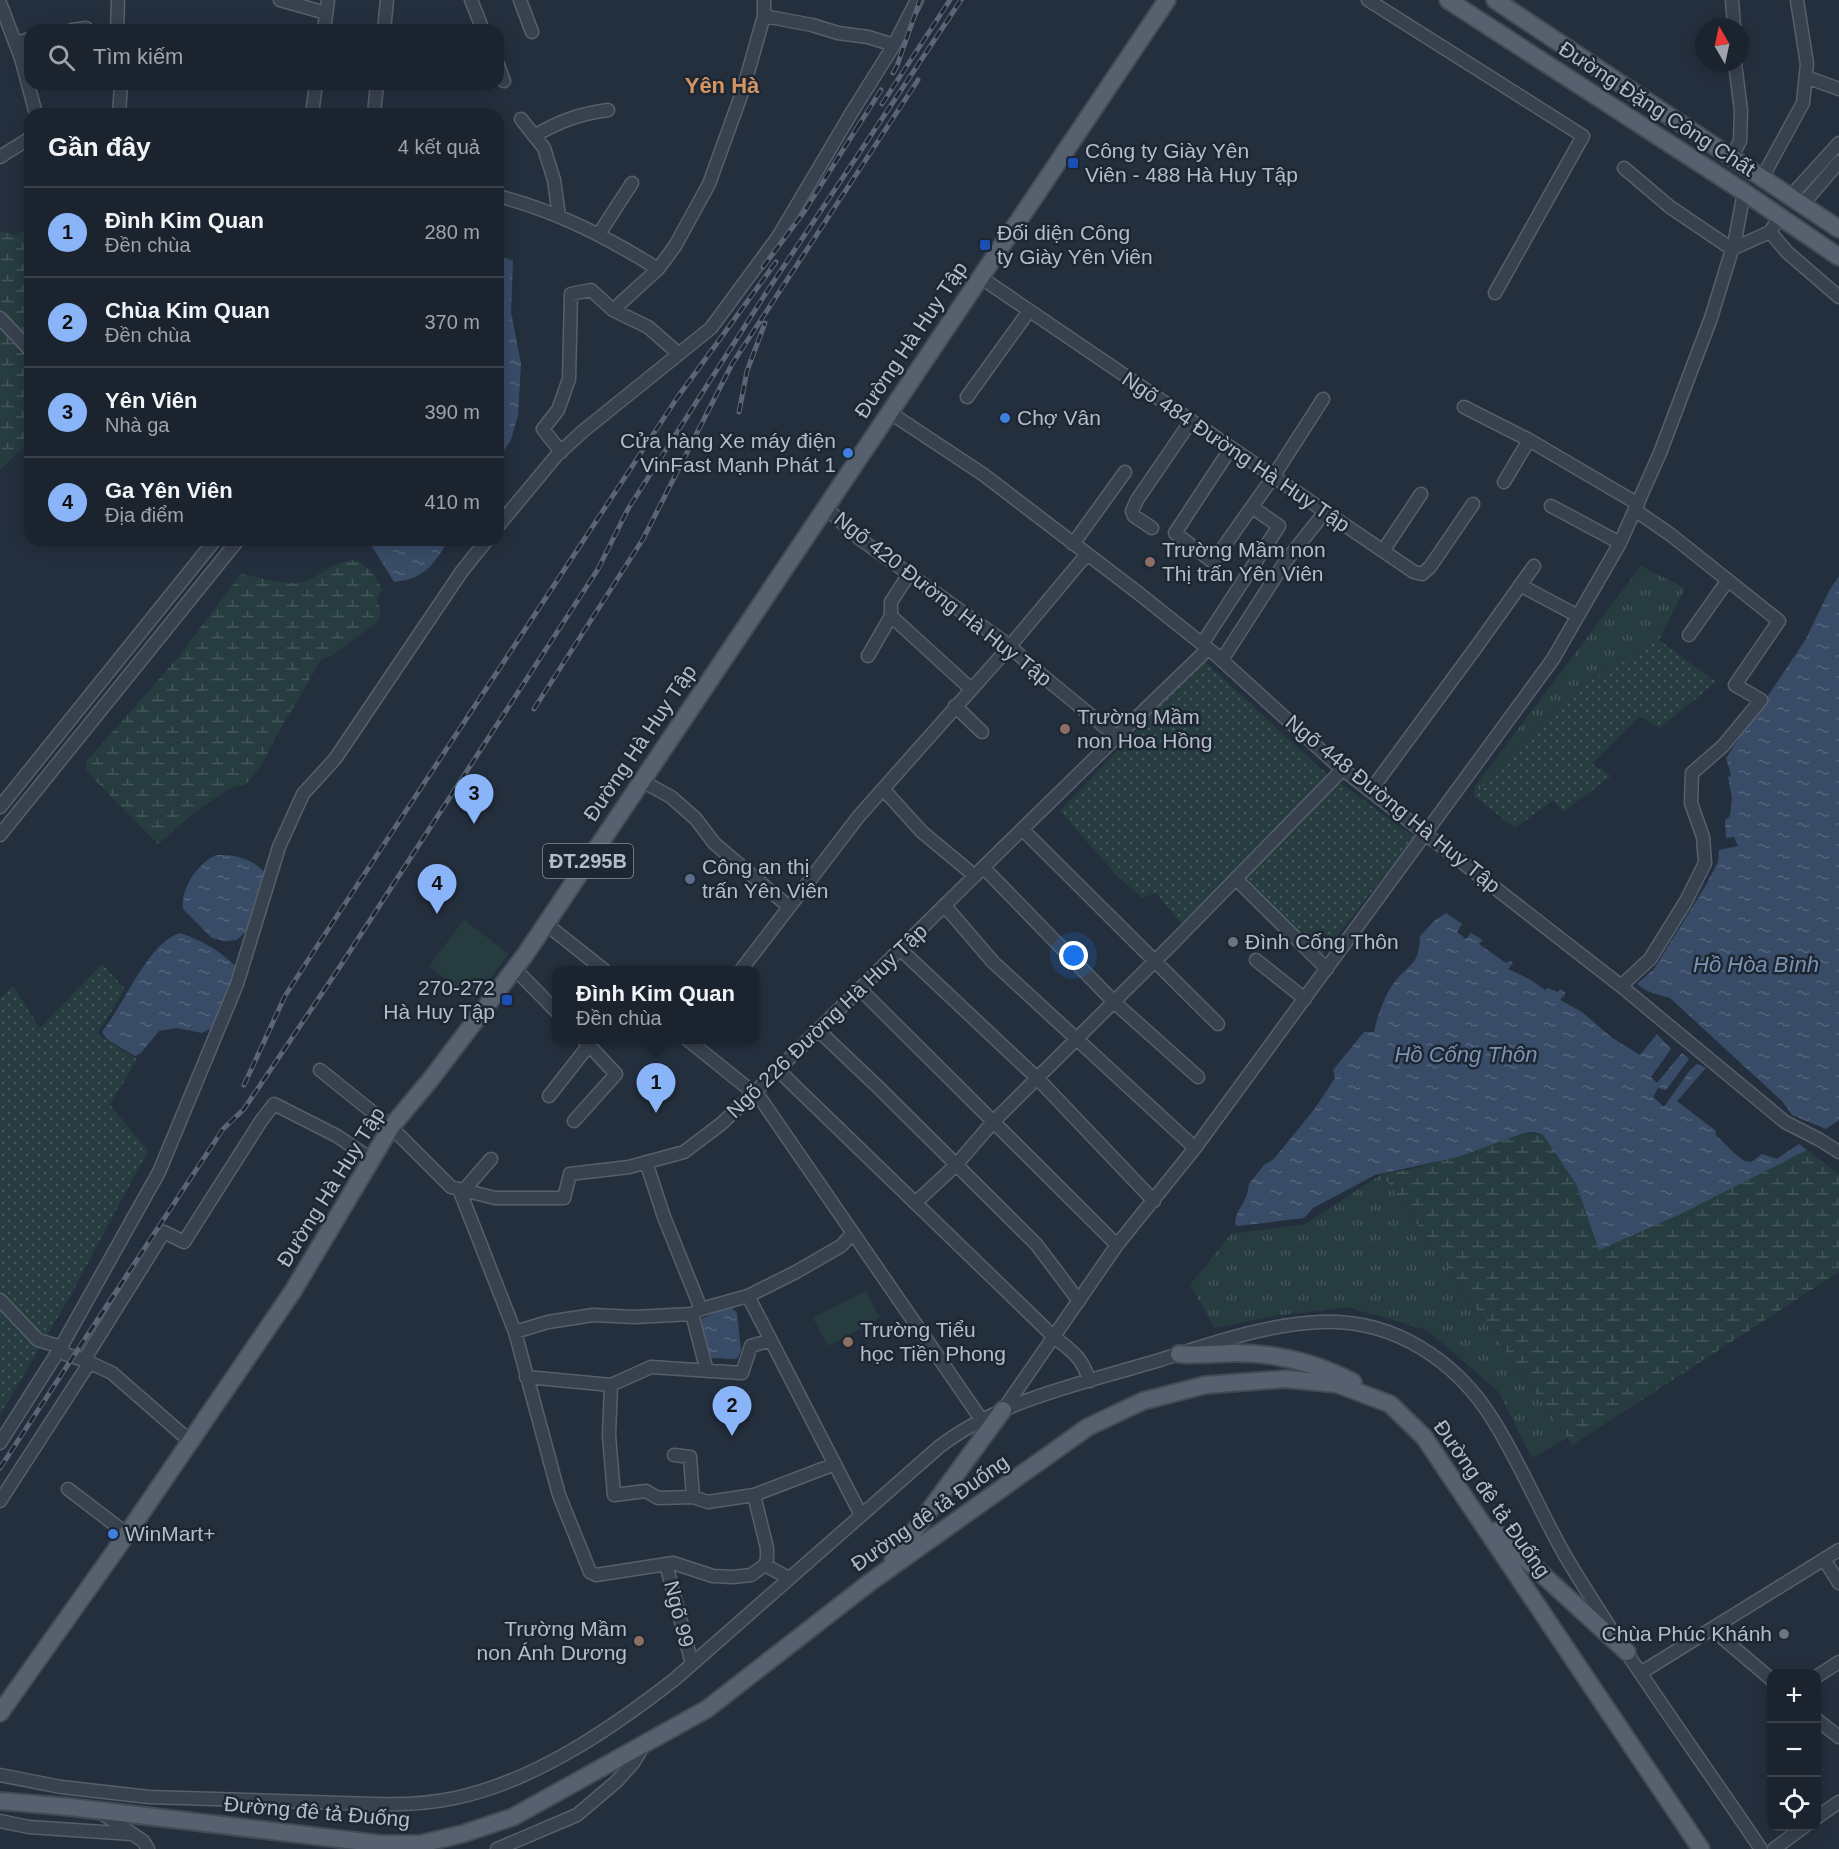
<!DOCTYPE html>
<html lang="vi">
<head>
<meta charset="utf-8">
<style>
	body { margin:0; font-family:Arial,sans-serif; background:#282f3a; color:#f1f3f6 }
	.controls { position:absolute; right:18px; bottom:18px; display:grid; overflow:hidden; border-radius:12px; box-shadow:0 3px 15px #0003 }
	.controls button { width:54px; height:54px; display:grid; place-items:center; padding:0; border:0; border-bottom:2px solid #39404a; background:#1b232e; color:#f1f3f6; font:30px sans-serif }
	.compass { position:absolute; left:1695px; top:18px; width:54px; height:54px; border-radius:50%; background:#1b232e; box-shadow:0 3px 15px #0003; rotate:351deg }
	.you { position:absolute; left:1074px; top:956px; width:21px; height:21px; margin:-15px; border:4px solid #fff; border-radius:50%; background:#1a73e8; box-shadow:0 0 0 9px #1a73e833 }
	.badge { display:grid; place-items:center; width:39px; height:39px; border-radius:50%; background:#8ab4f8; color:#111; font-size:20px; font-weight:700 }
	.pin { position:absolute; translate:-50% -50px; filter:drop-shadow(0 2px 3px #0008) }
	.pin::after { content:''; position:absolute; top:32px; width:21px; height:18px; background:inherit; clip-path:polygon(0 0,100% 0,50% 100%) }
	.popup { position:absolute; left:552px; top:966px; width:207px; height:78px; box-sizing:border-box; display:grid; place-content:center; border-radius:12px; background:#1b232e; filter:drop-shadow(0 2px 4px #0005); font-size:20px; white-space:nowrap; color:#a0a4aa }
	.popup b { font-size:22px; color:#f1f3f6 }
	.popup::after { content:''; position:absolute; left:50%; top:100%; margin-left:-12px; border:12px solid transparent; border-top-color:#1b232e }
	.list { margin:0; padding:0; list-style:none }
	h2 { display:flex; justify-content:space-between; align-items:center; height:78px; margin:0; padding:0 24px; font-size:26px }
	h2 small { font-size:20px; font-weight:400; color:#a0a4aa }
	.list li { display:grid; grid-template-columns:39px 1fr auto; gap:18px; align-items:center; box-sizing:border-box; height:90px; padding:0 24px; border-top:2px solid #39404a }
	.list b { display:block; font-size:22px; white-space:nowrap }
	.list p { margin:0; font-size:20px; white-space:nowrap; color:#a0a4aa }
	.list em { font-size:20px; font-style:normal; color:#a0a4aa }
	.icon { flex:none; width:33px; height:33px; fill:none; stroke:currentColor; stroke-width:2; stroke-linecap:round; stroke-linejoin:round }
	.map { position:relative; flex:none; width:1839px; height:1849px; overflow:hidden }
	.search { position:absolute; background:#1b232e; box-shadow:0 3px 15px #0003; left:24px; top:24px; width:480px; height:66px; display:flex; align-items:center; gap:15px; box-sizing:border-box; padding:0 21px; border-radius:18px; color:#a0a4aa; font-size:22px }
	.panel { position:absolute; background:#1b232e; box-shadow:0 3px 15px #0003; left:24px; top:108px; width:480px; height:438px; border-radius:18px }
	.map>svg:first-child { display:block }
	.grass { fill:url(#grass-tufts) }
	.wetland { fill:url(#wetland-marsh) }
	.park { fill:#263c3f }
	.garden { fill:url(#garden-dots) }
	.water { fill:url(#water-ripples) }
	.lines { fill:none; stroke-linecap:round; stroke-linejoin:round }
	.minor-casing { stroke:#565f6c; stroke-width:15 }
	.major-casing { stroke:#414a57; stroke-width:20 }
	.minor { stroke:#38414e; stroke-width:12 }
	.major { stroke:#56606e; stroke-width:16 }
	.rail-casing { stroke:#5a6575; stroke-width:5 }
	.rail { stroke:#1d2633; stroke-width:3; stroke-dasharray:9; stroke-linecap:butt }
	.transit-dot { fill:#1a4fb4; stroke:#1d2633; stroke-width:2 }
	.shop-dot { fill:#3f7fe0; stroke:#1d2633; stroke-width:2 }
	.education-dot { fill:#8d6e63; stroke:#1d2633; stroke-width:2 }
	.service-dot { fill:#5c6f8a; stroke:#1d2633; stroke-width:2 }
	.worship-dot { fill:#6b7280; stroke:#1d2633; stroke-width:2 }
	.labels { text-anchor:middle; stroke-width:5; stroke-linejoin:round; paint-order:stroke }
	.shield { fill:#1d2633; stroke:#878f9c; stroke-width:1.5 }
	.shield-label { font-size:20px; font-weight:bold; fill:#b4bcc9 }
	.street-label { font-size:21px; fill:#b4bcc9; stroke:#1d2633 }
	.poi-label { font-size:21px; fill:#b4bcc9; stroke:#1d2633; text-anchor:start }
	.neighbourhood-label { font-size:22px; font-weight:bold; fill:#d59563; stroke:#1d2633 }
	.water-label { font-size:22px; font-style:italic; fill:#7c92b1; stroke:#1d2633 }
</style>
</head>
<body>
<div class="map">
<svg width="1839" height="1849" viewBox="0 0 1839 1849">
	<defs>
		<pattern id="grass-tufts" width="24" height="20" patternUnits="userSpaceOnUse" patternTransform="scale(1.5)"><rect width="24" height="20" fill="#263c3f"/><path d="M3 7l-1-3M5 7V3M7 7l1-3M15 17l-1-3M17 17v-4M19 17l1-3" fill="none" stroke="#435659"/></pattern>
		<pattern id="wetland-marsh" width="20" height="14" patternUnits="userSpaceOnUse" patternTransform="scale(1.5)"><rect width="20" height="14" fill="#263c3f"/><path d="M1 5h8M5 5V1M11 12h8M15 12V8" fill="none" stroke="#435659"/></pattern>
		<pattern id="garden-dots" width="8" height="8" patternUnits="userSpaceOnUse" patternTransform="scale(1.5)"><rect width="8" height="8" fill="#263c3f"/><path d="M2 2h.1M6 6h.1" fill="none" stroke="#435659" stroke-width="1.8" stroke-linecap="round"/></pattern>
		<pattern id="water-ripples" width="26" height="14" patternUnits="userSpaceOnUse" patternTransform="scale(1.5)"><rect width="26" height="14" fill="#394c67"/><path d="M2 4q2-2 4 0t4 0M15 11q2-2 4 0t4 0" fill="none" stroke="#53647b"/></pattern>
	</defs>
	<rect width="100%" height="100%" fill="#242f3e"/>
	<path class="grass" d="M 1641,566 L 1685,588 L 1659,640 L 1571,692 L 1474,796 L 1475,786 Z
		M 1382,1174 L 1567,1438 L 1532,1458 L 1499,1392 L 1427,1330 L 1348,1307 L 1273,1316 L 1215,1328 L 1190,1285 L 1231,1234 L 1305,1224 Z"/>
	<path class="wetland" d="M 30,228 L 30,441 L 0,470 L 0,231 L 14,235 Z
		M 357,560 L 372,572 L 382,589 L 377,600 L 381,612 L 377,622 L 332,655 L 321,660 L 274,740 L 260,768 L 247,783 L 229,789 L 195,812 L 158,844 L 90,775 L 86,769 L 86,762 L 180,655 L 241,574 C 258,577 290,587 306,581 C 328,572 330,562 357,560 Z
		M 1525,1133 L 1543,1135 L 1576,1184 L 1599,1249 L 1683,1213 L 1807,1150 L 1839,1174 L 1839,1272 L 1572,1445 L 1382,1174 L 1416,1168 Z"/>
	<path class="park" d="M 464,920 L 509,954 L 473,1000 L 429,966 Z
		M 866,1291 L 880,1318 L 828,1346 L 813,1318 Z"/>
	<path class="garden" d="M 1659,640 L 1716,682 L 1660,728 L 1640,716 L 1592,764 L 1611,776 L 1563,812 L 1554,800 L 1515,828 L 1474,796 L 1571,692 Z
		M 1203,660 L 1321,769 L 1414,837 L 1323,954 L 1236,871 L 1181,923 L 1156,893 L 1142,898 L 1119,878 L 1060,811 Z
		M 102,964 L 125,989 L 97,1034 L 137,1059 L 110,1105 L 148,1151 L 69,1298 L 0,1415 L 0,998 L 13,986 L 40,1028 Z"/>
	<path class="water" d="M 498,255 L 513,261 L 511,312 L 521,364 L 518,415 L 511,440 L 498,459 Z
		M 368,540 L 449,540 C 433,565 425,579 394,582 Z
		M 1839,576 L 1839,1120 L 1826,1129 L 1792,1115 L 1782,1101 L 1670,998 C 1659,995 1646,992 1637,984 L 1654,969 L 1706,885 L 1718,862 L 1719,850 L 1738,846 L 1734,837 L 1726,838 L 1725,820 L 1730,816 L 1732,798 L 1728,777 L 1731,775 L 1726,758 L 1806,639 L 1829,591 Z
		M 216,855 C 241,854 263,862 273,887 L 264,913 L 237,940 L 225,941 L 212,938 L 183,909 C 181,888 197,864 216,855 Z
		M 1446,913 L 1462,924 L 1457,932 L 1466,939 L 1471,933 L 1483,940 L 1479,944 L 1506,963 L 1510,961 L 1513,963 L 1508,969 L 1531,980 L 1545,990 L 1548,988 L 1558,992 L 1560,989 L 1566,993 L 1560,1000 L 1582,1012 L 1611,1037 L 1640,1055 L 1657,1034 L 1671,1049 L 1651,1077 L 1657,1083 L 1682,1053 L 1689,1059 L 1666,1090 L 1658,1088 L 1653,1097 L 1664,1107 L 1690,1070 L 1697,1064 L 1706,1068 L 1677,1101 L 1716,1131 L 1715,1134 L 1734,1153 L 1744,1161 L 1751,1162 L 1762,1154 L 1777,1159 L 1799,1144 L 1807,1150 L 1683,1213 L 1599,1250 L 1576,1184 L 1543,1135 L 1534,1132 L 1524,1133 L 1458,1157 L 1375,1175 L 1313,1208 L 1304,1218 L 1238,1226 L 1235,1225 L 1236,1216 L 1247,1195 L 1249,1184 L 1264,1165 L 1274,1159 L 1316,1107 L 1335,1078 L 1333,1070 L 1364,1032 L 1374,1032 C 1377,1017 1384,997 1393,984 C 1409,962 1419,968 1420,936 L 1434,921 Z
		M 180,933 C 202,940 225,954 240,971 L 212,1028 L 202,1033 L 177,1028 L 159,1031 L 141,1053 L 135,1056 L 108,1040 L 103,1034 L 103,1030 C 124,1005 149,941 180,933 Z
		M 725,1308 L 732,1308 L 737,1313 L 741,1351 L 737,1359 L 708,1358 L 701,1319 Z"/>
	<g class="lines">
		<defs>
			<path id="minor" d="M 280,0 L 326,13
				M 471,0 L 483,30
				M 520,0 L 532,32
				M 1368,0 L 1583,136 L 1495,293
				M 1732,0 L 1734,27
				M 0,3 L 21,58 L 36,114
				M 764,16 L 812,25 L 838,33 L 868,37 L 894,45
				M 72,30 L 86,28
				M 117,30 L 118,0
				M 324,30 L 328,0
				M 384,30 L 387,0
				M 15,43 L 30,39
				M 498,65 L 504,81
				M 1806,77 L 1839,89
				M 119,114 L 121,84
				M 312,114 L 316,84
				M 374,114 L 377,84
				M 521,119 L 544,148 L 554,180 L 559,216
				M 534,136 C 560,121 579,114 608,110
				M 0,157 L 30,138
				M 1731,158 L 1740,141 L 1741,111 L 1735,63
				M 1624,168 L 1670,207 L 1732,249 L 1770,232
				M 1762,178 L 1803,103 L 1807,64 L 1797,0
				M 498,196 C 556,211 607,237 658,269
				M 1790,197 L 1839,143
				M 1802,205 L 1839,162
				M 1780,217 L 1770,232 L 1787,252 L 1839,297
				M 599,234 L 632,183
				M 980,277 L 1414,572 L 1422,574 L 1430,567 L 1473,504
				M 613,310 L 658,269 L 675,246 L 709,184 L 743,90 L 764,16 L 764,0
				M 0,318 L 30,350
				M 967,397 L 1029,311
				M 1464,407 L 1529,440 L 1638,504
				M 889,412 L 984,475 L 1137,592 L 1216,655 L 1336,764 L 1621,986 L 1785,1122 L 1820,1140 L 1839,1152
				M 1231,448 L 1175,533 L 1213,562 L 1273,477 L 1323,399
				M 561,452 L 543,429 L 558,410 L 569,379 L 571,294 L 591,290 L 613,310 L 648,327 L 679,354
				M 1504,482 L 1529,440
				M 1551,506 L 1620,543
				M 825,507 L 860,539 L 1010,646 L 1033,668 L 1116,736
				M 498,526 L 557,455 L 582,432 L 711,328 L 778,237 L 852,112 L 894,45 L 917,0
				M 1152,528 L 1134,516 L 1132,511 L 1137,500 L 1191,421
				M 1073,544 L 1125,472
				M 1383,551 L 1421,494
				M 909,574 L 891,602 L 891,616 L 971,689
				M 1520,585 L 1578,616
				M 1689,635 L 1728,580
				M 1202,644 L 1279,526 L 1252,507
				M 868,656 L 891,616
				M 1222,660 L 1285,562 L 1325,512
				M 955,706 L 982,732
				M 642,781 L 671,797 L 696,819 L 714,843 L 789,907
				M 884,790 L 922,832 L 975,876
				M 1371,790 L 1477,646 L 1534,566
				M 0,807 L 215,540
				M 1022,829 L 1218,1024
				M 0,835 L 238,540
				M 984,868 L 1114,1002 L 1198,1077
				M 1236,879 L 1327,969
				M 945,906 L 993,962 L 1195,1148
				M 546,924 L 604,970
				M 901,950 L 1038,1079 L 1154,1201
				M 1256,960 L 1305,999
				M 515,969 L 557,1012
				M 741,970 L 859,816 L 1010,646 L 1087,554
				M 1621,986 L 1650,959 L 1686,901 L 1705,863 L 1703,837 L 1691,803 L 1692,773 L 1723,746 L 1761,700 L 1735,685 L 1779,621 L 1671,535 L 1635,510
				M 860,989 L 1117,1245
				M 818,1030 L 879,1088 L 1036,1244 L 1079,1301
				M 688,1040 L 760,1098 L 981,1419
				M 320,1070 L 391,1127 L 451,1187 L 495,1198 L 564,1198 L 570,1174 L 629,1167 L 684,1152 L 721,1124 L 754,1093 C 905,945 1055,795 1208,649
				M 778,1070 L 1053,1336 C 1074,1353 1080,1355 1090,1381
				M 549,1096 L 589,1045
				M 574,1121 L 616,1074 L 584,1040
				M 646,1162 L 664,1217 L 701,1309
				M 459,1189 L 515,1332 L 559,1495 L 590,1572 L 596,1575 L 673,1563 L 713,1576 L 733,1577 L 751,1575 L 765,1565 L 767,1559 L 767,1548 L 754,1495
				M 464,1190 L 491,1159
				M 915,1203 L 956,1165 L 993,1122 L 1173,943 L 1343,769
				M 748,1296 L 861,1515
				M 0,1300 L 38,1340 L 61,1347
				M 692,1314 L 707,1371
				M 515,1332 L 548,1322 L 593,1315 L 634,1317 L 692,1314 L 701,1309 L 748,1296 L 796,1272 L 841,1246 L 852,1234
				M 61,1347 L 65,1354 L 84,1360 L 112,1373 L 191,1442
				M 84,1360 L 164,1232 L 184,1242 L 261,1121 L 274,1104 L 337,1136 L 371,1159
				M 526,1377 L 611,1385 L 651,1367 L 742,1373 L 751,1346 L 771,1340
				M 611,1385 L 609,1435 L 614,1495 L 646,1491 L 658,1498 L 693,1497
				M 1003,1410 L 1117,1245 L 1195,1148 L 1553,659 L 1620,543 L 1660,453 L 1711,318 L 1735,240 L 1744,192
				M 0,1443 L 61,1347 L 159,1172 L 237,984 L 279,847 L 303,794 L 335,759 L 462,571 L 487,540
				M 674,1455 L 690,1457 L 693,1497 L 708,1502 L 754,1495 L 835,1464
				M 68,1489 L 127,1534
				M 0,1501 L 90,1362
				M 1824,1559 L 1839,1583
				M 666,1564 L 692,1664
				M 765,1565 L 789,1578
				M 1712,1629 L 1772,1680
				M 1642,1672 L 1839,1550
				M 1816,1677 L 1839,1662
				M 1816,1719 L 1839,1737
				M 0,1775 L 61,1787 L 149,1797 L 373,1804 C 400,1805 427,1804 455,1798 C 535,1781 611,1729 675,1679 L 939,1447 C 1001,1399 1088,1382 1163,1359 C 1213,1343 1268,1324 1321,1322 C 1393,1319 1456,1360 1493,1420 C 1522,1466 1542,1517 1570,1564 C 1629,1661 1697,1754 1761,1849
				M 100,1812 L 143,1841 L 148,1849
				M 1816,1818 L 1839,1802
				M 0,1821 L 29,1827 L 132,1834
				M 497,1849 L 577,1815 L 617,1781 L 633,1763 L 644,1745
				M 1774,1849 L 1805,1826"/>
			<path id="major" d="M 1448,0 L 1744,192 L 1839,257
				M 1495,0 L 1839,229
				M 1179,1354 C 1198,1356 1217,1353 1236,1353 C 1278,1353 1316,1363 1353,1382
				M 1495,1531 L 1627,1652
				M 893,1560 L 1003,1410
				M 0,1713 L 127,1534 L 293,1291 L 391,1127 L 431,1079 L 525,955 L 1167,0
				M 0,1801 L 70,1807 L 382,1844 L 420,1844 L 462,1834 L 513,1817 L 707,1709 L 869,1583 L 1088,1427 L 1143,1401 L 1205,1385 L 1286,1379 L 1337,1384 L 1390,1404 L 1424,1437 L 1701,1849"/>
		</defs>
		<use href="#minor" class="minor-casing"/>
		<use href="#major" class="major-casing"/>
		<use href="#minor" class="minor"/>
		<use href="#major" class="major"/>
		<defs>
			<path id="rail" d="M 893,73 L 897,66 L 920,0
				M 882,104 L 950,0
				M 857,128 L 881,90
				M 763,267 L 804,212 L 860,123
				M 739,412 L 747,371 L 765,323
				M 534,709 L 643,539 L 732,364 L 918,80
				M 244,1085 L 285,996 L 310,957 L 677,398 L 776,262
				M 0,1468 L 223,1129 L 244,1109 L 339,968 L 598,569 L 628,509 L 764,296 L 961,0"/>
		</defs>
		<use href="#rail" class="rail-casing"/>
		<use href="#rail" class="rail"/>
	</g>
	<g class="transit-dot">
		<rect x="1067" y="157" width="12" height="12" rx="3"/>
		<rect x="979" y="239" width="12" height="12" rx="3"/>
		<rect x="501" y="994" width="12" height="12" rx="3"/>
	</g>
	<g class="shop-dot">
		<circle cx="1005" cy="418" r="6"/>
		<circle cx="848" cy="453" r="6"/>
		<circle cx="113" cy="1534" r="6"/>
	</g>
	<g class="education-dot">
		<circle cx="1150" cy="562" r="6"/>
		<circle cx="1065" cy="729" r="6"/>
		<circle cx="848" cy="1342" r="6"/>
		<circle cx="639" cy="1641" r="6"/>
	</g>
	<circle class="service-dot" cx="690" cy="879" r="6"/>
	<g class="worship-dot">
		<circle cx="1233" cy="942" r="6"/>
		<circle cx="1784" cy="1634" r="6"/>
	</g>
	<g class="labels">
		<rect class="shield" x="543" y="844" width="90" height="34" rx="4.5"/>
		<g class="shield-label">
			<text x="588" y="868">ĐT.295B</text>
		</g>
		<g class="street-label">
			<text transform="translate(1657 109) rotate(33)" y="7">Đường Đặng Công Chất</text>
			<text transform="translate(911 340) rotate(-56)" y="7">Đường Hà Huy Tập</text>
			<text transform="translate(1236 452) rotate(34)" y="7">Ngõ 484 Đường Hà Huy Tập</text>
			<text transform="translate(943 599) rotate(38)" y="7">Ngõ 420 Đường Hà Huy Tập</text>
			<text transform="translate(640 743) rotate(-56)" y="7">Đường Hà Huy Tập</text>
			<text transform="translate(1393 804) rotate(39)" y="7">Ngõ 448 Đường Hà Huy Tập</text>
			<text transform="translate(827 1021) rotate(-44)" y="7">Ngõ 226 Đường Hà Huy Tập</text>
			<text transform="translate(331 1187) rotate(-58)" y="7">Đường Hà Huy Tập</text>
			<text transform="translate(1492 1499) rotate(55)" y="7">Đường đê tả Đuống</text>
			<text transform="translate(930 1513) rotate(-35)" y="7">Đường đê tả Đuống</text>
			<text transform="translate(679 1614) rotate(76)" y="7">Ngõ 99</text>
			<text transform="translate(317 1812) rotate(5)" y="7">Đường đê tả Đuống</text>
		</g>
		<g class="poi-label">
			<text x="1085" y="158">Công ty Giày Yên<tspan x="1085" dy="24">Viên - 488 Hà Huy Tập</tspan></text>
			<text x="997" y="240">Đối diện Công<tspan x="997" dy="24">ty Giày Yên Viên</tspan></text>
			<text x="1017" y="425">Chợ Vân</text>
			<text x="836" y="448" text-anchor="end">Cửa hàng Xe máy điện<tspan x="836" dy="24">VinFast Mạnh Phát 1</tspan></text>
			<text x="1162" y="557">Trường Mầm non<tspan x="1162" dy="24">Thị trấn Yên Viên</tspan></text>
			<text x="1077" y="724">Trường Mầm<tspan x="1077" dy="24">non Hoa Hồng</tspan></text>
			<text x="702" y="874">Công an thị<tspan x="702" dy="24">trấn Yên Viên</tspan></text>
			<text x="1245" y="949">Đình Cống Thôn</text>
			<text x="495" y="995" text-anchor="end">270-272<tspan x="495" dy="24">Hà Huy Tập</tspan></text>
			<text x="860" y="1337">Trường Tiểu<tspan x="860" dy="24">học Tiền Phong</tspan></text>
			<text x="125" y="1541">WinMart+</text>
			<text x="627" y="1636" text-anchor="end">Trường Mầm<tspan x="627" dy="24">non Ánh Dương</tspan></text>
			<text x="1772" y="1641" text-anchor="end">Chùa Phúc Khánh</text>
		</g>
		<g class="neighbourhood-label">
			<text x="722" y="93">Yên Hà</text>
		</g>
		<g class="water-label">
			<text x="1756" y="972">Hồ Hòa Bình</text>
			<text x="1466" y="1062">Hồ Cống Thôn</text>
		</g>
	</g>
</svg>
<div class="controls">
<button>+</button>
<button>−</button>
<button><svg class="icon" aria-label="locate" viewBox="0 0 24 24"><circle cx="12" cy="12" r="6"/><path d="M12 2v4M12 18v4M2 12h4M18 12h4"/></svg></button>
</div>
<svg class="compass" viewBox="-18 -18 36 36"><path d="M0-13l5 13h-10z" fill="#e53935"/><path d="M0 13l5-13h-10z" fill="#a0a4aa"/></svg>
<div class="you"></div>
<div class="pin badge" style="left:656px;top:1113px">1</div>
<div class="popup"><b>Đình Kim Quan</b>Đền chùa</div>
<div class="pin badge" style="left:732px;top:1436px">2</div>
<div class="pin badge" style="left:474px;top:824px">3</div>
<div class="pin badge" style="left:437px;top:914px">4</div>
<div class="search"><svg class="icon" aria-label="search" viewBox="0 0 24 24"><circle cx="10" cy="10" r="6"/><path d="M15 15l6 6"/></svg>Tìm kiếm</div>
<section class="panel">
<h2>Gần đây<small>4 kết quả</small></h2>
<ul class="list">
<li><span class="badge">1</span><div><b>Đình Kim Quan</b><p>Đền chùa</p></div><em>280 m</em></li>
<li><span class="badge">2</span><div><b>Chùa Kim Quan</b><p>Đền chùa</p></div><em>370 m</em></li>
<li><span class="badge">3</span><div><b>Yên Viên</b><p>Nhà ga</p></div><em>390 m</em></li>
<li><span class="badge">4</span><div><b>Ga Yên Viên</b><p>Địa điểm</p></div><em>410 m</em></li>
</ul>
</section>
</div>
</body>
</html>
